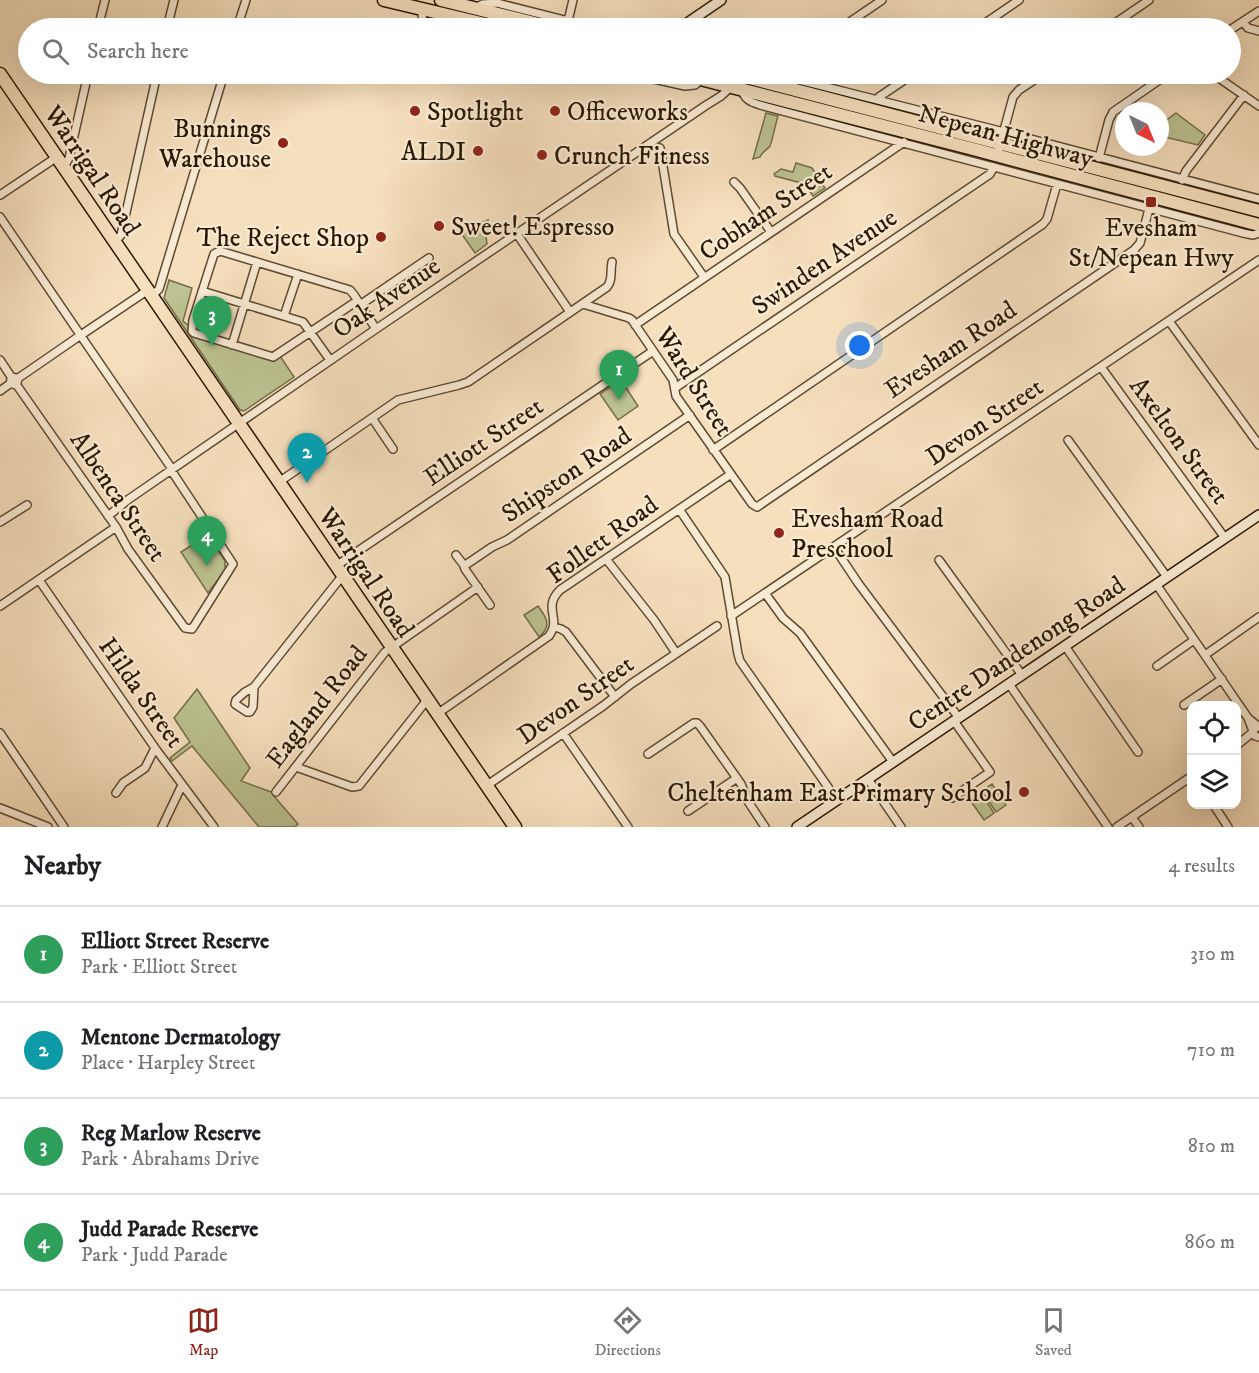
<!DOCTYPE html>
<html lang="en">
<head>
<meta charset="utf-8">
<style>
	body { margin:0; font-family:"IM FELL DW Pica",serif; background:#f6f6f6; color:#202124 }
	.controls { position:absolute; right:18px; bottom:18px; display:grid; overflow:hidden; border-radius:12px; box-shadow:0 6px 24px #0002 }
	.controls button { width:54px; height:54px; display:grid; place-items:center; padding:0; border:0; border-bottom:2px solid #e0e0e0; background:#fff; color:#202124; font:30px sans-serif }
	.compass { position:absolute; left:1115px; top:102px; width:54px; height:54px; border-radius:50%; background:#fff; box-shadow:0 6px 24px #0002; rotate:137deg }
	.you { position:absolute; left:860px; top:346px; width:21px; height:21px; margin:-15px; border:4px solid #fff; border-radius:50%; background:#1a73e8; box-shadow:0 0 0 9px #1a73e833 }
	.badge { display:grid; place-items:center; width:39px; height:39px; border-radius:50%; background:#8f2418; color:#fff; font-size:20px; font-weight:700 }
	.pin { position:absolute; translate:-50% -50px; filter:drop-shadow(0 2px 3px #0008) }
	.pin::after { content:''; position:absolute; top:32px; width:21px; height:18px; background:inherit; clip-path:polygon(0 0,100% 0,50% 100%) }
	.list { margin:0; padding:0; list-style:none }
	h2 { display:flex; justify-content:space-between; align-items:center; height:78px; margin:0; padding:0 24px; font-size:26px }
	h2 small { font-size:20px; font-weight:400; color:#757577 }
	.list li { display:grid; grid-template-columns:39px 1fr auto; gap:18px; align-items:center; box-sizing:border-box; height:96px; padding:0 24px; border-top:2px solid #e0e0e0 }
	.list b { display:block; font-size:22px; white-space:nowrap }
	.list p { margin:0; font-size:20px; white-space:nowrap; color:#757577 }
	.list em { font-size:20px; font-style:normal; color:#757577 }
	.icon { flex:none; width:33px; height:33px; fill:none; stroke:currentColor; stroke-width:2; stroke-linecap:round; stroke-linejoin:round }
	.map { position:relative; flex:none; width:1259px; height:827px; overflow:hidden }
	.search { position:absolute; background:#fff; box-shadow:0 6px 24px #0002; left:18px; right:18px; top:18px; height:66px; display:flex; align-items:center; gap:15px; box-sizing:border-box; padding:0 21px; border-radius:33px; color:#757577; font-size:22px }
	.sheet { height:462px; background:#fff }
	nav { display:flex; justify-content:space-around; align-items:center; box-sizing:border-box; height:84px; border-top:2px solid #e0e0e0; background:#fff; font-size:16px; color:#757577 }
	nav a { display:grid; justify-items:center; gap:3px }
	nav .on { color:#8f2418 }
	.map>svg:first-child { display:block }
	.green { fill:#bcc291; stroke:#746d48; stroke-width:1.5 }
	.lines { fill:none; stroke-linecap:round; stroke-linejoin:round }
	.street-casing { stroke:#5e4a2f; stroke-width:10 }
	.secondary-casing { stroke:#2b1800; stroke-width:12 }
	.highway-casing { stroke:#2b1800; stroke-width:15 }
	.street { stroke:#f9ead4; stroke-width:7 }
	.secondary { stroke:#f9ead4; stroke-width:9 }
	.highway { stroke:#f6dfbd; stroke-width:12 }
	.poi-dot { fill:#8f2418; stroke:#f9ead4; stroke-width:2 }
	.labels { text-anchor:middle; stroke-width:4.5; stroke-linejoin:round; paint-order:stroke }
	.poi-label { font-size:26px; fill:#2b1800; stroke:#f9ead4; text-anchor:start }
	.street-label { font-size:26px; fill:#2b1800; stroke:#f9ead4 }
</style>
</head>
<body>
<div class="map">
<svg width="1259" height="827" viewBox="0 0 1259 827">
	<rect width="100%" height="100%" fill="#f6dfbd"/>
	<filter id="stains"><feTurbulence type="fractalNoise" baseFrequency=".00333" numOctaves="4"/><feColorMatrix values="0 0 0 0 .2 0 0 0 0 .09 0 0 0 0 .02 0 0 0 .5 -.17"/></filter>
	<radialGradient id="worn" r=".72"><stop offset=".6" stop-color="#630" stop-opacity="0"/><stop offset="1" stop-color="#630" stop-opacity=".3"/></radialGradient>
	<path class="green" d="M 766,113 L 778,116 C 776,122 772,142 770,146 C 767,150 762,152 760,157 L 753,159 Z
		M 1176,113 L 1205,135 L 1198,145 L 1160,136 L 1160,125 Z
		M 796,163 L 812,168 L 825,188 L 813,196 L 805,184 L 775,176 L 774,174 L 781,169 L 793,172 Z
		M 488,220 L 486,236 L 487,244 L 475,253 L 461,233 L 469,227 L 470,228 Z
		M 169,280 L 192,288 L 183,321 L 189,326 L 190,330 L 280,356 L 294,377 L 244,411 L 240,410 L 164,298 Z
		M 621,380 L 638,406 L 618,420 L 600,394 Z
		M 208,535 L 225,561 L 225,570 L 208,593 L 181,552 Z
		M 538,606 C 547,618 552,626 539,637 L 524,615 Z
		M 197,689 L 250,768 L 241,781 L 274,793 L 273,795 L 298,824 L 295,827 L 259,827 L 192,746 L 172,761 L 170,758 L 190,742 L 174,718 Z
		M 992,784 L 1006,805 L 996,812 L 982,791 Z
		M 981,793 L 994,813 L 984,820 L 970,800 Z"/>
	<g class="lines">
		<defs>
			<path id="street" d="M 475,8 L 483,4 L 497,3 L 596,28
				M 421,9 L 423,21 L 456,28
				M 568,21 L 573,0
				M 1243,22 L 1248,28 L 1259,31
				M 98,28 L 105,0
				M 167,28 L 174,0
				M 237,28 L 246,0
				M 841,28 L 882,0
				M 978,28 L 1019,0
				M 1108,28 L 1149,0
				M 1230,30 L 1259,11
				M 632,74 L 685,86 L 695,85 L 702,79
				M 775,74 L 1004,132 L 1259,199
				M 1213,74 L 1259,106
				M 742,89 C 744,99 750,102 760,105 L 1243,233 L 1253,235 L 1259,233
				M 878,100 L 879,97 L 913,74
				M 660,148 L 674,234 L 704,277
				M 997,156 L 1013,97 L 1019,90 L 1043,74
				M 1099,158 L 1109,120 L 1113,112 L 1168,74
				M 63,166 L 67,162 L 69,158 L 88,74
				M 1182,180 L 1186,171 L 1244,95
				M 734,182 L 740,188 L 771,232
				M 0,195 L 57,157
				M 0,217 L 79,333
				M 517,234 L 570,312
				M 115,242 L 121,235 L 157,74
				M 202,291 L 303,322 L 330,360
				M 153,298 L 152,296 L 159,289 L 224,74
				M 357,301 L 273,357 L 194,333 L 192,331 L 193,320 L 214,254 L 220,251 L 350,290 L 354,295 L 376,329
				M 583,304 L 629,318 L 632,320 L 673,380 L 676,396 L 752,504 L 757,507 L 1134,250 L 1140,243 L 1149,209
				M 360,305 L 429,258
				M 284,316 L 298,274
				M 1169,321 L 1259,445
				M 635,325 L 904,142
				M 84,333 L 148,290
				M 83,339 L 172,469
				M 232,345 L 257,262
				M 0,360 L 12,378
				M 1101,367 L 1225,538
				M10.5 381a3.5 3.5 0 1 1 7 0a3.5 3.5 0 1 1-7 0Z
				M 17,379 L 78,337
				M 16,384 L 116,527 L 128,549 L 185,628 L 192,629 L 194,626 L 233,564 L 171,470
				M 675,388 L 990,174 L 994,167
				M 0,391 L 11,383
				M 372,418 L 393,449
				M 1068,440 L 1167,577
				M 713,450 L 1043,224 L 1047,219 L 1057,184
				M 279,482 L 398,400 L 459,385 L 468,382 L 607,287 C 613,280 610,271 612,262
				M 679,509 L 725,577 L 738,654 L 740,661 L 837,800
				M 108,516 L 129,499 L 376,329 L 705,106 L 721,96 L 732,86
				M 0,522 L 27,505
				M 834,547 L 858,583 L 959,718
				M 456,555 L 463,564 L 465,569 L 490,605
				M 606,559 L 654,620 L 676,653
				M 939,560 L 1022,675
				M 336,566 L 653,351
				M 464,566 L 492,547 L 507,540 L 690,415
				M 39,580 L 155,748 L 214,827
				M 1156,584 L 1248,718 L 1253,731
				M 765,593 L 783,618 L 800,633 L 893,762
				M 0,606 L 116,527
				M 731,616 L 1259,260
				M 554,627 L 561,629 L 566,632 L 615,697
				M 1065,646 L 1138,752
				M 1205,655 L 1259,617
				M 1157,666 L 1194,640
				M 1009,684 L 1108,827
				M 254,687 L 253,707 L 250,712 L 247,712 L 235,704 L 236,700 L 245,692 L 254,687 L 339,580 L 343,577
				M 1184,705 L 1222,679
				M 437,714 L 549,636 C 562,618 542,608 560,590 L 731,474
				M 1249,719 L 1259,727 L 1255,728 L 1253,732 L 1255,736 L 1259,737
				M 0,733 L 64,827
				M 563,733 L 628,827
				M 1236,746 L 1253,732
				M 648,754 L 694,723 L 697,723 L 700,726 L 741,784 L 749,803 L 765,827
				M 296,767 L 352,787 L 359,786 L 427,700
				M 868,779 L 901,827
				M 486,786 L 603,706 L 631,684 L 717,626
				M 276,792 L 385,652 L 478,587
				M 116,793 L 123,783 L 145,768 L 155,748
				M 952,798 L 990,772 L 954,721
				M 1213,804 L 1228,827
				M 0,808 L 48,827
				M 688,811 L 737,778
				M 1132,817 L 1139,827
				M 162,827 L 182,785
				M 1117,827 L 1192,776"/>
			<path id="secondary" d="M 680,28 L 721,0
				M 797,827 L 1259,515"/>
			<path id="highway" d="M 384,0 L 502,28
				M 441,0 L 555,28
				M 0,74 L 515,827
				M 681,74 L 973,149 L 1259,225
				M 734,74 L 1259,211"/>
		</defs>
		<use href="#street" class="street-casing"/>
		<use href="#secondary" class="secondary-casing"/>
		<use href="#highway" class="highway-casing"/>
		<use href="#street" class="street"/>
		<use href="#secondary" class="secondary"/>
		<use href="#highway" class="highway"/>
	</g>
	<g class="poi-dot">
		<circle cx="415" cy="111" r="6"/>
		<circle cx="555" cy="111" r="6"/>
		<circle cx="283" cy="143" r="6"/>
		<circle cx="478" cy="151" r="6"/>
		<circle cx="542" cy="155" r="6"/>
		<rect x="1145" y="196" width="12" height="12" rx="3"/>
		<circle cx="439" cy="226" r="6"/>
		<circle cx="381" cy="237" r="6"/>
		<circle cx="779" cy="533" r="6"/>
		<circle cx="1024" cy="792" r="6"/>
	</g>
	<g class="labels">
		<g class="poi-label">
			<text x="427" y="120">Spotlight</text>
			<text x="567" y="120">Officeworks</text>
			<text x="271" y="137" text-anchor="end">Bunnings<tspan x="271" dy="30">Warehouse</tspan></text>
			<text x="466" y="160" text-anchor="end">ALDI</text>
			<text x="554" y="164">Crunch Fitness</text>
			<text x="451" y="235">Sweet! Espresso</text>
			<text x="1151" y="236" text-anchor="middle">Evesham<tspan x="1151" dy="30">St/Nepean Hwy</tspan></text>
			<text x="369" y="246" text-anchor="end">The Reject Shop</text>
			<text x="791" y="527">Evesham Road<tspan x="791" dy="30">Preschool</tspan></text>
			<text x="1012" y="801" text-anchor="end">Cheltenham East Primary School</text>
		</g>
		<g class="street-label">
			<text transform="translate(1006 135) rotate(15)" y="9">Nepean Highway</text>
			<text transform="translate(93 170) rotate(56)" y="9">Warrigal Road</text>
			<text transform="translate(765 211) rotate(-34)" y="9">Cobham Street</text>
			<text transform="translate(824 261) rotate(-34)" y="9">Swinden Avenue</text>
			<text transform="translate(386 297) rotate(-34)" y="9">Oak Avenue</text>
			<text transform="translate(950 349) rotate(-34)" y="9">Evesham Road</text>
			<text transform="translate(695 381) rotate(58)" y="9">Ward Street</text>
			<text transform="translate(984 421) rotate(-34)" y="9">Devon Street</text>
			<text transform="translate(1180 440) rotate(54)" y="9">Axelton Street</text>
			<text transform="translate(483 441) rotate(-34)" y="9">Elliott Street</text>
			<text transform="translate(566 474) rotate(-34)" y="9">Shipston Road</text>
			<text transform="translate(119 496) rotate(56)" y="9">Albenca Street</text>
			<text transform="translate(602 539) rotate(-36)" y="9">Follett Road</text>
			<text transform="translate(367 572) rotate(56)" y="9">Warrigal Road</text>
			<text transform="translate(1016 653) rotate(-34)" y="9">Centre Dandenong Road</text>
			<text transform="translate(142 692) rotate(55)" y="9">Hilda Street</text>
			<text transform="translate(575 699) rotate(-35)" y="9">Devon Street</text>
			<text transform="translate(316 706) rotate(-52)" y="9">Eagland Road</text>
		</g>
	</g>
	<rect width="100%" height="100%" filter="url(#stains)"/>
	<rect width="100%" height="100%" fill="url(#worn)"/>
</svg>
<div class="controls">
<button><svg class="icon" aria-label="locate" viewBox="0 0 24 24"><circle cx="12" cy="12" r="6"/><path d="M12 2v4M12 18v4M2 12h4M18 12h4"/></svg></button>
<button><svg class="icon" aria-label="layers" viewBox="0 0 24 24"><path d="M12 4l9 5-9 5-9-5zM3 14l9 5 9-5"/></svg></button>
</div>
<svg class="compass" viewBox="-18 -18 36 36"><path d="M0-13l5 13h-10z" fill="#e53935"/><path d="M0 13l5-13h-10z" fill="#757577"/></svg>
<div class="you"></div>
<div class="pin badge" style="left:619px;top:400px;background:#2e9e5b">1</div>
<div class="pin badge" style="left:307px;top:483px;background:#0f9aa8">2</div>
<div class="pin badge" style="left:212px;top:346px;background:#2e9e5b">3</div>
<div class="pin badge" style="left:207px;top:566px;background:#2e9e5b">4</div>
<div class="search"><svg class="icon" aria-label="search" viewBox="0 0 24 24"><circle cx="10" cy="10" r="6"/><path d="M15 15l6 6"/></svg>Search here</div>
</div>
<section class="sheet">
<h2>Nearby<small>4 results</small></h2>
<ul class="list">
<li><span class="badge" style="background:#2e9e5b">1</span><div><b>Elliott Street Reserve</b><p>Park · Elliott Street</p></div><em>310 m</em></li>
<li><span class="badge" style="background:#0f9aa8">2</span><div><b>Mentone Dermatology</b><p>Place · Harpley Street</p></div><em>710 m</em></li>
<li><span class="badge" style="background:#2e9e5b">3</span><div><b>Reg Marlow Reserve</b><p>Park · Abrahams Drive</p></div><em>810 m</em></li>
<li><span class="badge" style="background:#2e9e5b">4</span><div><b>Judd Parade Reserve</b><p>Park · Judd Parade</p></div><em>860 m</em></li>
</ul>
</section>
<nav>
<a class="on"><svg class="icon" aria-label="map" viewBox="0 0 24 24"><path d="M3 6l6-2 6 2 6-2v14l-6 2-6-2-6 2zM9 4v14M15 6v14"/></svg>Map</a>
<a><svg class="icon" aria-label="directions" viewBox="0 0 24 24"><path d="M12 3l9 9-9 9-9-9zM9 14v-3h6M13 9l2 2-2 2"/></svg>Directions</a>
<a><svg class="icon" aria-label="saved" viewBox="0 0 24 24"><path d="M7 4h10v16l-5-4-5 4z"/></svg>Saved</a>
</nav>
</body>
</html>
